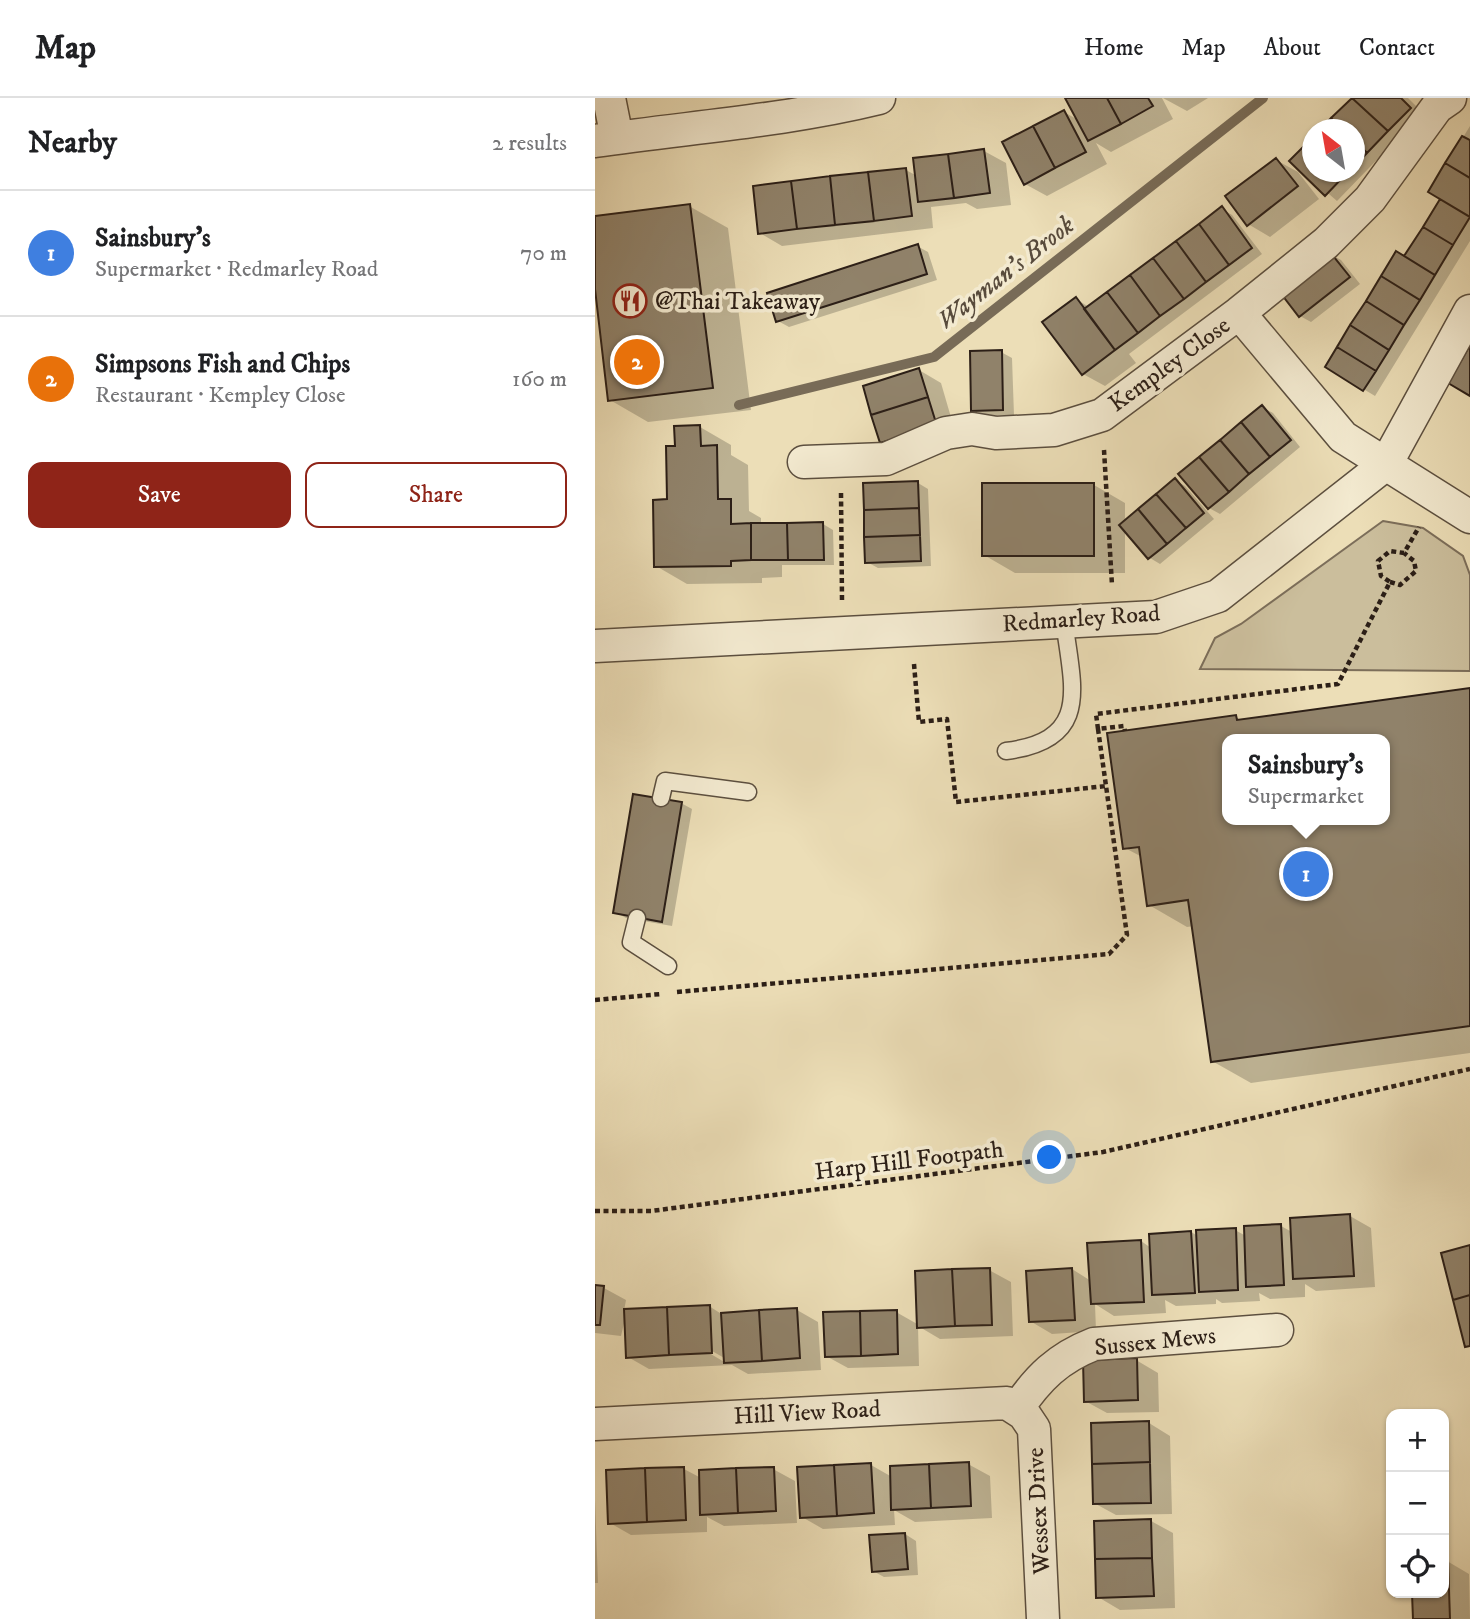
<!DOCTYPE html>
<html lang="en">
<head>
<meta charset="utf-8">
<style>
	body { margin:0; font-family:"IM FELL DW Pica",serif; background:#f6f6f6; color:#202124 }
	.controls { position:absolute; right:21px; bottom:21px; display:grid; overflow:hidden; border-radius:14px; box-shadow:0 2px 5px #0004 }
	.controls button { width:63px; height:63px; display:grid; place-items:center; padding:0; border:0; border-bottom:2px solid #e0e0e0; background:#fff; color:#202124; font:35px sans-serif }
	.compass { position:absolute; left:707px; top:21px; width:63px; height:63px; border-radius:50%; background:#fff; box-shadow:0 2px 5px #0004; rotate:329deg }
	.you { position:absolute; left:455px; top:1060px; width:24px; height:24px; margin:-18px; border:5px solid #fff; border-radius:50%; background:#1a73e8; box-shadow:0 0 0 10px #1a73e833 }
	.badge { display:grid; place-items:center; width:46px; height:46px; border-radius:50%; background:#8f2418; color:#fff; font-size:23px; font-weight:700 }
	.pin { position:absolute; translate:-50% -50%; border:4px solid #fff; box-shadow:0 2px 7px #0006 }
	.popup { position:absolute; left:627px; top:636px; width:168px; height:91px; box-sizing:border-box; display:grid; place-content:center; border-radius:14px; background:#fff; filter:drop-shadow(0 2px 5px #0005); font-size:23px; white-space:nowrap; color:#757577 }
	.popup b { font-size:26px; color:#202124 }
	.popup::after { content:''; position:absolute; left:50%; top:100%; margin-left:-14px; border:14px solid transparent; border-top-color:#fff }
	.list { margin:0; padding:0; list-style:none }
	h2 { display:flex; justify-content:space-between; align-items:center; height:91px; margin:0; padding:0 28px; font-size:30px }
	h2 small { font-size:23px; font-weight:400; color:#757577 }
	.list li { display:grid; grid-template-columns:46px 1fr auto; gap:21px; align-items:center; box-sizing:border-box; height:126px; padding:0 28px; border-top:2px solid #e0e0e0 }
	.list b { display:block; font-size:26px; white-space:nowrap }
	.list p { margin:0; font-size:23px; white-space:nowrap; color:#757577 }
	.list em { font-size:23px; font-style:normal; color:#757577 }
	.actions { display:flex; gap:14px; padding:21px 28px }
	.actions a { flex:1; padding:16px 0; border:2px solid #8f2418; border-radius:14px; text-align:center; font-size:24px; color:#8f2418 }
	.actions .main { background:#8f2418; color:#fff }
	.icon { flex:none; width:38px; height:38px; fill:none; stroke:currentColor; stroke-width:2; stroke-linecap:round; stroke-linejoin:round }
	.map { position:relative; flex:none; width:875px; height:1521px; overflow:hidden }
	header { display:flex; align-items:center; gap:42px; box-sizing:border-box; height:98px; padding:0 35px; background:#fff; border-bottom:2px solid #e0e0e0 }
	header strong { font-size:33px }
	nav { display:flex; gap:38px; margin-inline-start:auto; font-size:24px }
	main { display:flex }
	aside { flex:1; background:#fff }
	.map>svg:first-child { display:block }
	.green { fill:#cbbe9c; stroke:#7c6e5a; stroke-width:2 }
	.shadow { fill:#0003; fill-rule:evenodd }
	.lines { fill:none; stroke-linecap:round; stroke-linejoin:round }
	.stream { stroke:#786b57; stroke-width:10 }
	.building { fill:#90826a; stroke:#2c1f17; stroke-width:2; fill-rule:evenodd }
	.lane-casing { stroke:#5c4f3f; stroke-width:19 }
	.street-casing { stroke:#5c4f3f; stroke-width:35 }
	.path { stroke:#2c1f17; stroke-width:4.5; stroke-dasharray:5 3.5; stroke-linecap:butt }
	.lane { stroke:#f3ead0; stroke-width:16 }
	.street { stroke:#f3ead0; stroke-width:32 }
	.labels { text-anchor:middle; stroke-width:7; stroke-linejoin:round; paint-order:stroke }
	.poi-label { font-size:24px; fill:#2c1f17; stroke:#f3ead0; text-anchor:start }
	.street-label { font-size:24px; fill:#2c1f17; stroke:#f3ead0 }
	.water-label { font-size:26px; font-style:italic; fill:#584b3c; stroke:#f3ead0 }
</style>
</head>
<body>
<header>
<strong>Map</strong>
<nav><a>Home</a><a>Map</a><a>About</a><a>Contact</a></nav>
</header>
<main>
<aside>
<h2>Nearby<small>2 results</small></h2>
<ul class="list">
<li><span class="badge" style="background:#3f7fe0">1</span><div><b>Sainsbury's</b><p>Supermarket · Redmarley Road</p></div><em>70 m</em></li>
<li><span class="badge" style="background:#e8710a">2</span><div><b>Simpsons Fish and Chips</b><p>Restaurant · Kempley Close</p></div><em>160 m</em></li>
</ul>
<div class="actions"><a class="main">Save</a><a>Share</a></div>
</aside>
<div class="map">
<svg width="875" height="1521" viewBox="0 0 875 1521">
	<rect width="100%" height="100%" fill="#ecdeb7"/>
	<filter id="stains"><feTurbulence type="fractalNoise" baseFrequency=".00286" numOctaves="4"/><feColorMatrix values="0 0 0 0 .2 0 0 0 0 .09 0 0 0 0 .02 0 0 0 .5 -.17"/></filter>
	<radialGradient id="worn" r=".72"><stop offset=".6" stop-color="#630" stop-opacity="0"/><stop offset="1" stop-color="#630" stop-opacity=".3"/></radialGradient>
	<path class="green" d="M 788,423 L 828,430 L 868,458 L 875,477 L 875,573 L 605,571 L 620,540 L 646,526 Z"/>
	<path class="shadow" d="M 474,0 L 567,0 L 578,21 L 516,54 L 501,45 L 512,66 L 452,98 L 430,86 L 469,14 L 485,23 Z
		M 568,0 L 613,0 L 592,13 Z
		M 760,0 L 813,0 L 836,23 L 805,38 L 742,103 L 696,63 L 718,42 L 718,74 L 760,74 Z
		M 875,28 L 875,143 L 780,298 L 732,269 L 810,160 L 863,114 L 835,93 Z
		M 389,53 L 411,65 L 416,107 L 382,111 L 371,105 L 336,109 L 338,130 L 187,148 L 165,135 L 311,72 L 322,78 Z
		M 681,62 L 703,74 L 724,101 L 675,139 L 653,126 Z
		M 94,108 L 133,130 L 156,312 L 53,324 L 15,302 L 0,177 L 0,119 Z
		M 627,111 L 637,117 L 667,156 L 534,256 L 541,265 L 510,288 L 488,276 L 481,201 L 494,209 Z
		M 322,148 L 333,154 L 342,182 L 194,229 L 183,223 Z
		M 735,156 L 746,162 L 765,186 L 716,224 L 705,218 Z
		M 406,254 L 417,260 L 419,317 L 389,318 L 378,312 Z
		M 324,272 L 346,285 L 362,340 L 308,357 L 287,344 Z
		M 667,309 L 678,315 L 705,349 L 625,416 L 614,410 L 586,377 Z
		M 105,329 L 136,347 L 136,357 L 153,367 L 154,413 L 166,420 L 166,427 L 228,426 L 238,432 L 239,467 L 187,467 L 187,479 L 167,480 L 167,485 L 92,486 L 61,468 L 81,350 Z
		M 580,382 L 590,388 L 619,421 L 565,466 L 555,460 L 530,430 L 530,475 L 420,475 L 389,457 L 499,387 L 530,405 L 530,424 Z
		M 323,385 L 333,391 L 336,468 L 283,470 L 272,464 Z
		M 875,591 L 875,955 L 656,985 L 617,963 L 599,828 L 592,829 L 554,807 L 547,759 L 530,750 L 640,619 L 648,623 ZM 632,641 L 790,641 L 790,722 L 632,722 Z
		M 86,705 L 97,711 L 77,828 L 31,820 L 20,814 Z
		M 755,1118 L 776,1130 L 780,1189 L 721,1193 L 710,1186 L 710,1199 L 675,1201 L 664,1195 L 665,1203 L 627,1205 L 621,1201 L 621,1206 L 581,1208 L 570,1202 L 571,1215 L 519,1218 L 500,1206 L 501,1233 L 457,1236 L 435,1223 L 477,1171 L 496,1183 L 546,1143 L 556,1150 L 596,1134 L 603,1138 L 640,1132 L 651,1138 L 686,1128 L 697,1134 Z
		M 394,1172 L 416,1184 L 418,1238 L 345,1241 L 323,1228 L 324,1268 L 253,1270 L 231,1258 L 301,1214 L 324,1227 Z
		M 0,1189 L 9,1190 L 31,1202 L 29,1213 L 114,1208 L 128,1217 L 202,1212 L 223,1224 L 226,1272 L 153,1276 L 137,1267 L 54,1271 L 33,1259 L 31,1217 L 26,1238 L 0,1235 ZM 110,1249 L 131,1261 L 131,1265 L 109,1252 Z
		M 541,1262 L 563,1275 L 564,1314 L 512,1315 L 490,1303 Z
		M 554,1325 L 575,1338 L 577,1416 L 521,1417 L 499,1405 Z
		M 373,1366 L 395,1378 L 397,1420 L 320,1424 L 299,1412 L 300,1427 L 228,1431 L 207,1419 L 276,1367 L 297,1379 Z
		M 89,1371 L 106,1380 L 178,1371 L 200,1383 L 202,1425 L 129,1428 L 112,1419 L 112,1434 L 36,1437 L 15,1425 Z
		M 0,1402 L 3,1485 L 0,1485 Z
		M 556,1423 L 578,1435 L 580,1510 L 525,1512 L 503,1499 Z
		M 310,1436 L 321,1443 L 323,1477 L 289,1479 L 278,1473 Z
		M 852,1463 L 874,1476 L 875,1521 L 819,1521 L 819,1495 L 849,1495 L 849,1464 Z"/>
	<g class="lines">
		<path class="stream" d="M 144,307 L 339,259 L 668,0"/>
	</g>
	<path class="building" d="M 470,0 L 512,0 L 526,26 L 493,43 Z
		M 512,0 L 553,0 L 558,8 L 526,26 Z
		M 757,0 L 806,0 L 816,10 L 793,33 Z
		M 757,0 L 793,33 L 772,55 L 760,43 L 760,32 L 748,32 L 736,20 Z
		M 469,12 L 491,54 L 460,70 L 438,28 Z
		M 736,20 L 748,32 L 725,32 Z
		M 438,28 L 460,70 L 429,87 L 407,44 Z
		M 867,38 L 875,42 L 875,80 L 850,65 Z
		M 715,42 L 718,44 L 718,74 L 748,74 L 751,76 L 730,98 L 694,63 Z
		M 760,43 L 772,55 L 760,68 Z
		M 389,51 L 395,95 L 359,100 L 353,56 Z
		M 353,56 L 359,100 L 323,104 L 318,60 Z
		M 681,60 L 703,88 L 652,128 L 630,98 Z
		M 850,65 L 875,80 L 875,119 L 833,94 Z
		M 311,70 L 317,118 L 279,123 L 273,74 Z
		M 273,74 L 279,123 L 240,127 L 235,78 Z
		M 235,78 L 240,127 L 202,131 L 196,83 Z
		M 196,83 L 202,131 L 163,136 L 158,88 Z
		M 845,101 L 875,119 L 858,147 L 828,129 Z
		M 95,106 L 118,290 L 13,303 L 0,191 L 0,118 Z
		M 627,108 L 657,150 L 634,167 L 604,126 Z
		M 604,126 L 634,167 L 611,184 L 581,143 Z
		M 828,129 L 858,147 L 840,177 L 809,158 Z
		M 581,143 L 611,184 L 589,201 L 558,160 Z
		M 323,146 L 332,176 L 181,224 L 172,195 Z
		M 801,153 L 840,177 L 825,202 L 786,178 Z
		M 735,154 L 755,179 L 704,219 L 684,193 Z
		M 558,160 L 589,201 L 565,218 L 535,177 Z
		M 535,177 L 565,218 L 543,235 L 512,194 Z
		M 786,178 L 825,202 L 809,227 L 771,203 Z
		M 512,194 L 543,235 L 520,252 L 489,211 Z
		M 481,199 L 520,252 L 487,277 L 447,224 Z
		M 771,203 L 809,227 L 794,252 L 755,227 Z
		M 755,227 L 794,252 L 781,273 L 742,249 Z
		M 875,247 L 875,298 L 853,285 Z
		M 742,249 L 781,273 L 768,293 L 730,269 Z
		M 407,252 L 408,312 L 376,313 L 375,253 Z
		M 324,270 L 333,299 L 276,317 L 268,288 Z
		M 333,299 L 342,328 L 285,345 L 276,317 Z
		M 667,307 L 696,342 L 675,359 L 646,324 Z
		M 646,324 L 675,359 L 654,376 L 625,342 Z
		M 105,327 L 106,348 L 122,347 L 123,401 L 136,401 L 136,426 L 156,425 L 156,462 L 136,463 L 136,468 L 59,469 L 58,402 L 72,401 L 71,348 L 80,348 L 79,328 Z
		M 625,342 L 654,376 L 634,394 L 604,359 Z
		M 604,359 L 634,394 L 613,411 L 583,376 Z
		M 580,380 L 609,415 L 591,430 L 561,396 Z
		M 323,383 L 324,410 L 269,412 L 268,385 Z
		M 387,385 L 499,385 L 499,458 L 387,458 Z
		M 561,396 L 591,430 L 572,446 L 543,411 Z
		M 324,410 L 325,437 L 269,439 L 269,412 Z
		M 543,411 L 572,446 L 553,461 L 524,427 Z
		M 228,424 L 229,462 L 193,462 L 192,425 Z
		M 156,425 L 192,425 L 193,462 L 156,462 Z
		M 325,437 L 326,463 L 270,465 L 269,439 Z
		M 875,590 L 875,928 L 616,964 L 593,802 L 552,808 L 544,749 L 528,751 L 512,635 L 641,617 L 642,622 ZM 632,641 L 790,641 L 790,722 L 632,722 Z
		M 38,696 L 87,704 L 67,824 L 18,815 Z
		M 755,1116 L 759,1178 L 698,1181 L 695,1120 Z
		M 686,1126 L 689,1187 L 651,1189 L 649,1128 Z
		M 641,1130 L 643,1192 L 604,1194 L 601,1132 Z
		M 596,1133 L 600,1195 L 557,1197 L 554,1136 Z
		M 546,1142 L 549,1204 L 496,1206 L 492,1145 Z
		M 875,1147 L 875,1197 L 858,1202 L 846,1155 Z
		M 395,1170 L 397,1227 L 360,1228 L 357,1171 Z
		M 477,1170 L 480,1222 L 434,1224 L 431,1173 Z
		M 357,1171 L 360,1228 L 322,1230 L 320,1173 Z
		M 0,1187 L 9,1188 L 5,1227 L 0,1227 Z
		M 875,1197 L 875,1248 L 870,1249 L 858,1202 Z
		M 115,1207 L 117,1255 L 74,1257 L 72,1209 Z
		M 72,1209 L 74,1257 L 31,1260 L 29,1211 Z
		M 202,1210 L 205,1260 L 167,1263 L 164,1212 Z
		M 164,1212 L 167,1263 L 129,1265 L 126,1215 Z
		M 302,1212 L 303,1256 L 266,1258 L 265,1213 Z
		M 265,1213 L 266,1258 L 230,1259 L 228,1214 Z
		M 542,1260 L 543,1302 L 489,1304 L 488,1262 Z
		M 554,1323 L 555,1364 L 497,1366 L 496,1325 Z
		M 374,1364 L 376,1408 L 336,1410 L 334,1366 Z
		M 555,1364 L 556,1405 L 498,1406 L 497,1366 Z
		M 276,1365 L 279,1415 L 242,1418 L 239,1367 Z
		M 334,1366 L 336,1410 L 296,1412 L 295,1368 Z
		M 239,1367 L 242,1418 L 205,1420 L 202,1369 Z
		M 89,1369 L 91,1422 L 52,1424 L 50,1370 Z
		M 179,1369 L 181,1413 L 143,1415 L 141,1370 Z
		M 50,1370 L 52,1424 L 13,1426 L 11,1372 Z
		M 141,1370 L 143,1415 L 105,1417 L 104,1372 Z
		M 556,1421 L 557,1460 L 500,1461 L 499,1423 Z
		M 310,1435 L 313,1471 L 277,1474 L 274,1437 Z
		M 557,1460 L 559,1498 L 501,1500 L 500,1461 Z
		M 849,1462 L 853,1462 L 855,1521 L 818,1521 L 817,1495 L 849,1495 Z"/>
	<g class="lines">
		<defs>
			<path id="lane" d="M 411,653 C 498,642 477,588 469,522
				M 66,700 L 70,683 L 153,694
				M 42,820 L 36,844 L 73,868"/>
			<path id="street" d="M 14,0 L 22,40
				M 0,43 C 95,29 190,23 284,0
				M 644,215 L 748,339 L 875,419
				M 209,364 L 291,361 L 351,335 L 377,331 L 401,335 L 459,332 L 507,317 L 644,215 L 731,145 L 775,101 L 842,9 L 855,0
				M 0,548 L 561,519 L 623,498 L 791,366 L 875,213
				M 422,1311 C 443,1280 463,1260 499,1246 L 682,1232
				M 0,1326 L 412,1305 L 429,1316 L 439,1331 L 448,1521"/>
		</defs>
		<use href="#lane" class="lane-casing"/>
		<use href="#street" class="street-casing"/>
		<path class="path" d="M 509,352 L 517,487
			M 246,395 L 247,502
			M 795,484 L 805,487 L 821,473 L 819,463 L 809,455
			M 319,566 L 324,624 L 352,621 L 361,704 L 511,688
			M 503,631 L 501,616 L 743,586 L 795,484 L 786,478 L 783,463 L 795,453 L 809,455 L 824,429
			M 82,894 L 514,856 L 532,837 L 503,631 L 529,628 L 530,633
			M 0,902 L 66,896
			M 0,1113 L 56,1113 L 508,1054 L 875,971"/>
		<use href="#lane" class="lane"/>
		<use href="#street" class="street"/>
	</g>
	<defs>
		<symbol id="restaurant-ring" viewBox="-11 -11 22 22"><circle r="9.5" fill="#f3ead0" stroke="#8f2418" stroke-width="1.5"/><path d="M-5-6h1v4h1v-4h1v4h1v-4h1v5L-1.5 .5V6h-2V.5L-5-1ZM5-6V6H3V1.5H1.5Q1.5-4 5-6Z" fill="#8f2418"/></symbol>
	</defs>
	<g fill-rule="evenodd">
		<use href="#restaurant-ring" x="16" y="184" width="38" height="38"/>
	</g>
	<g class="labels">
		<g class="poi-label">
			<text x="60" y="211">@Thai Takeaway</text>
		</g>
		<g class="street-label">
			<text transform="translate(574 266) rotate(-36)" y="8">Kempley Close</text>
			<text transform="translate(486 520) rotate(-4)" y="8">Redmarley Road</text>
			<text transform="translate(314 1062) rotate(-7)" y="8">Harp Hill Footpath</text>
			<text transform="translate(560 1243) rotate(-6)" y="8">Sussex Mews</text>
			<text transform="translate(212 1314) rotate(-3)" y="8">Hill View Road</text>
			<text transform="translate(443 1413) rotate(-93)" y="8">Wessex Drive</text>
		</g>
		<g class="water-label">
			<text transform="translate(410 174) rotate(-38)" y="9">Wayman's Brook</text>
		</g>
	</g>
	<rect width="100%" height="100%" filter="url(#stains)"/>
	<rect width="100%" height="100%" fill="url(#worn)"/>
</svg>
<div class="controls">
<button>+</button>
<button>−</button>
<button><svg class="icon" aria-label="locate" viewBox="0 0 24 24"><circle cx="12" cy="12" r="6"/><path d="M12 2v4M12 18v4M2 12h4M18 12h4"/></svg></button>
</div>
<svg class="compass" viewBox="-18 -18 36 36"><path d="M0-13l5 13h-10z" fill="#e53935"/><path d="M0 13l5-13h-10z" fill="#757577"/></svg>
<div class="you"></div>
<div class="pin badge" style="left:711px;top:776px;background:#3f7fe0">1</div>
<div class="popup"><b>Sainsbury's</b>Supermarket</div>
<div class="pin badge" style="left:42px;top:264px;background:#e8710a">2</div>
</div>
</main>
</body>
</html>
